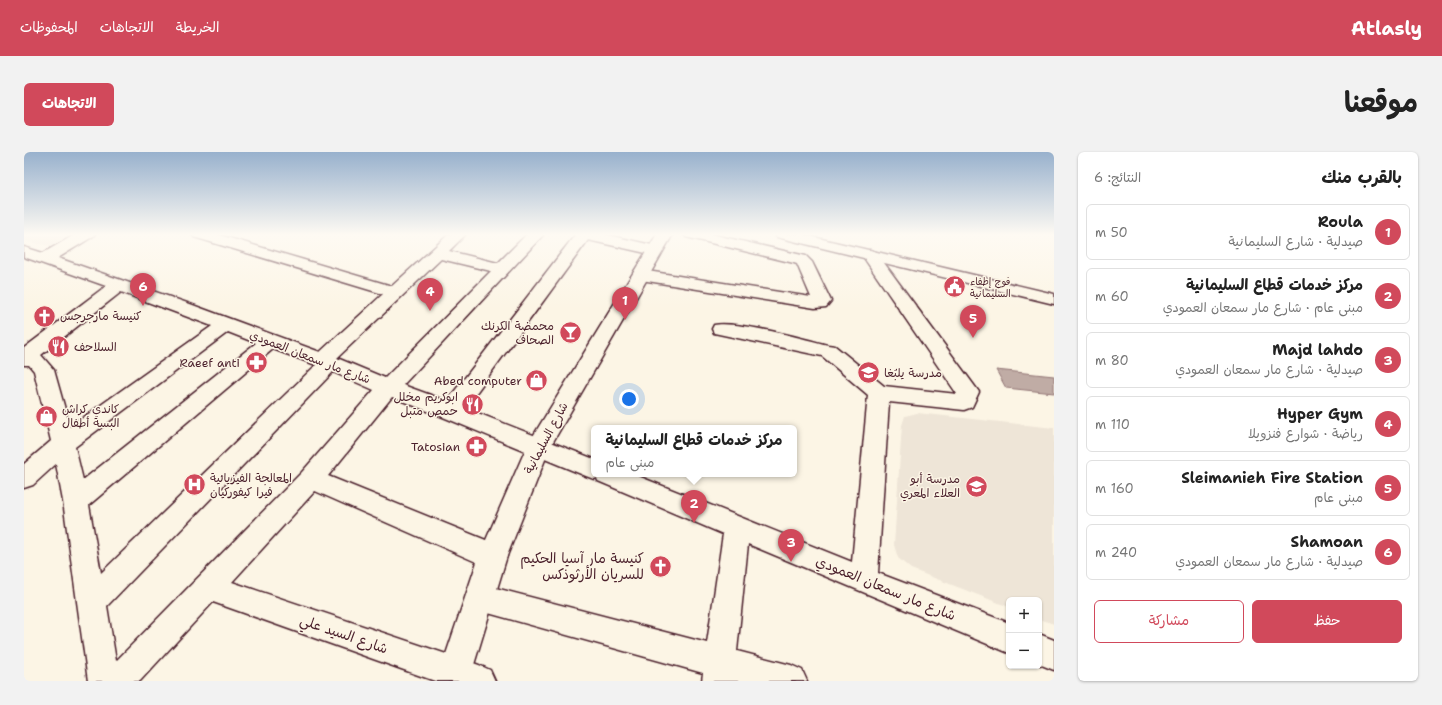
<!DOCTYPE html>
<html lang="ar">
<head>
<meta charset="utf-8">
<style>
	body { margin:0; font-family:"Shantell Sans","Playpen Sans Arabic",sans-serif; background:#f2f2f2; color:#222; direction:rtl }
	.controls { position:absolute; right:12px; bottom:12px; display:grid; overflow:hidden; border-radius:6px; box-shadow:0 1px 3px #0004 }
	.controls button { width:36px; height:36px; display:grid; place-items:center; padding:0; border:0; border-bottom:1px solid #e0e0e0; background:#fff; color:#222; font:20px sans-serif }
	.you { position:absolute; left:605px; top:247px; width:14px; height:14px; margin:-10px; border:3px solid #fff; border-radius:50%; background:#1a73e8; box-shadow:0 0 0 6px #1a73e833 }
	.badge { display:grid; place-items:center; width:26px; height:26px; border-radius:50%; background:#d1495b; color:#fff; font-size:13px; font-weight:700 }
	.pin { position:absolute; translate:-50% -33px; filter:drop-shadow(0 1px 2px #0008) }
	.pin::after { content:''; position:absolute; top:21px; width:14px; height:12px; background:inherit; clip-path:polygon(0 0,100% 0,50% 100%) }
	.popup { position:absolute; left:567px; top:273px; width:206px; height:52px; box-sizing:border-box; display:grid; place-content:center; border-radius:6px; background:#fff; filter:drop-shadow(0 1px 3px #0005); font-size:13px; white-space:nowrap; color:#767676 }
	.popup b { font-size:15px; color:#222 }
	.popup::after { content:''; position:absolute; left:50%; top:100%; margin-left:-8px; border:8px solid transparent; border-top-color:#fff }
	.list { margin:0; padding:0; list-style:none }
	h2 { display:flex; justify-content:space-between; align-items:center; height:52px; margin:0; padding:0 16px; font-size:17px }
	h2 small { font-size:13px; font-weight:400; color:#767676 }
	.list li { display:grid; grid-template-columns:26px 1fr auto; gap:12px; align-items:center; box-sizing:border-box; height:56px; margin:0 8px 8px; padding:0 8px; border:1px solid #e0e0e0; border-radius:6px }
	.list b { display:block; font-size:15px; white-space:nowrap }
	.list p { margin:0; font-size:13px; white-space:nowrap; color:#767676 }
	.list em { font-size:13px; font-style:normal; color:#767676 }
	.actions { display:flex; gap:8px; padding:12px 16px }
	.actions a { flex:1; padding:9px 0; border:1px solid #d1495b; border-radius:6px; text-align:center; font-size:14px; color:#d1495b }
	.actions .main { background:#d1495b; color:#fff }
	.map { position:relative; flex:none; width:1030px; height:529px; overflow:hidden; direction:ltr; border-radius:6px }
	header { display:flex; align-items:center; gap:24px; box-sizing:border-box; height:56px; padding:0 20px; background:#d1495b; color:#fff }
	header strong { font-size:19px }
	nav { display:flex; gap:22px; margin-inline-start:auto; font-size:14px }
	.intro { display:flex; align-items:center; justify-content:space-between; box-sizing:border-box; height:96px; padding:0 24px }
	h1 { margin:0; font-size:28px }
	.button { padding:10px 18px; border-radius:6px; background:#d1495b; color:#fff; font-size:14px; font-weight:700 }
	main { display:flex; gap:24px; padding:0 24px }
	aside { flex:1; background:#fff; border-radius:6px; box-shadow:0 1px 3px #0004 }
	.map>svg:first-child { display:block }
	.built { fill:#eee5d7 }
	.water { fill:#c0aca5; stroke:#917474 }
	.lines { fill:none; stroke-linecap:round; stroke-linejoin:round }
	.minor-casing { stroke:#4a1f2b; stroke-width:3 }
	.major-casing { stroke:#4a1f2b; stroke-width:3 }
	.minor { fill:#fcf5e5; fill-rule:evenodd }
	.major { fill:#fcf5e5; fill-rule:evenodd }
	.labels { text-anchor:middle; stroke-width:3; stroke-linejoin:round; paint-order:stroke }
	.far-poi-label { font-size:10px; fill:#4a1f2b; stroke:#fcf5e5; text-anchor:start }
	.poi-label { font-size:12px; fill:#4a1f2b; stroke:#fcf5e5; text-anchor:end }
	.street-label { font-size:12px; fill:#4a1f2b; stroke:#fcf5e5 }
	.near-poi-label { font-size:14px; fill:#4a1f2b; stroke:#fcf5e5; text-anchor:end }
	.near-street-label { font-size:14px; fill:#4a1f2b; stroke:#fcf5e5 }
</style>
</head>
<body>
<header>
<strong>Atlasly</strong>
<nav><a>الخريطة</a><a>الاتجاهات</a><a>المحفوظات</a></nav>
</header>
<div class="intro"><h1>موقعنا</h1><a class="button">الاتجاهات</a></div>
<main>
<aside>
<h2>بالقرب منك<small>النتائج: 6</small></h2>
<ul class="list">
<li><span class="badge">1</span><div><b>Roula</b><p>صيدلية · شارع السليمانية</p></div><em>50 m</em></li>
<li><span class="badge">2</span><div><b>مركز خدمات قطاع السليمانية</b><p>مبنى عام · شارع مار سمعان العمودي</p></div><em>60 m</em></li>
<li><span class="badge">3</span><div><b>Majd lahdo</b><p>صيدلية · شارع مار سمعان العمودي</p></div><em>80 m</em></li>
<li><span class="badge">4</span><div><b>Hyper Gym</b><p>رياضة · شوارع فنزويلا</p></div><em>110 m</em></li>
<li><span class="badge">5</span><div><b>Sleimanieh Fire Station</b><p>مبنى عام</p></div><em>160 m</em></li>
<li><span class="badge">6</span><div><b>Shamoan</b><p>صيدلية · شارع مار سمعان العمودي</p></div><em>240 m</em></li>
</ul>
<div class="actions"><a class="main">حفظ</a><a>مشاركة</a></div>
</aside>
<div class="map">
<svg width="1030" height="529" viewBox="0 0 1030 529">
	<rect width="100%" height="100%" fill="#fcf5e5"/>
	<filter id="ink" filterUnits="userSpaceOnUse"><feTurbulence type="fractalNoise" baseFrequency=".025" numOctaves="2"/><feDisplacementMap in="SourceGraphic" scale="8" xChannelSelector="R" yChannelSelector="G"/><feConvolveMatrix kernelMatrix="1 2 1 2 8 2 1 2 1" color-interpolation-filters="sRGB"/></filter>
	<g filter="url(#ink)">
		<path class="built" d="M 0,82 L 47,82 L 27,94 L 0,89 Z
			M 893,261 L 1030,276 L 1030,472 L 1015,467 L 1015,448 L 985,448 L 985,455 L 887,417 L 874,406 L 870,393 L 878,273 L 881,264 Z"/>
		<path class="water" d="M 972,218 L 1030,224 L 1030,241 L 982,236 Z"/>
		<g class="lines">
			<defs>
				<path id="minor" d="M 52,82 L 71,82 L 68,85 L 34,106 L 166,152 L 296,200 L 359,142 L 170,85 L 167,82 L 192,82 L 368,134 L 425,82 L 442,82 L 425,99 L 474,111 L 503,82 L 520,82 L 379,233 L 423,249 L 551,83 L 550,82 L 579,82 L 637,95 L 639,98 L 637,101 L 631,103 L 564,88 L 441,256 L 570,307 L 570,322 L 609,322 L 828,410 L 844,243 L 798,204 L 690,181 L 688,177 L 690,173 C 711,168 780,187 804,193 L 811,194 L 860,234 L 933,242 L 838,103 L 840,100 L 846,98 L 852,100 L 955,240 L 948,255 L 940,258 L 865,250 L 854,421 L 985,471 L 985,501 L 724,392 L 713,499 L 767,513 L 778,518 L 783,529 L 678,529 L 679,521 L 446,456 L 442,446 L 446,436 L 456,432 L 683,491 L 699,382 L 574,329 L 573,326 L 570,327 L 562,324 L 419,265 L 368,245 L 304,324 L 479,395 L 483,404 L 479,413 L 469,416 L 459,413 L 291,339 L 208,430 L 455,513 L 466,518 L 471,529 L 411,529 L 189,450 L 116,529 L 64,529 L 39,349 L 32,312 L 9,333 L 0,336 L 0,312 L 27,289 L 10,219 L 5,213 L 0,213 L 0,196 L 82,134 L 0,105 L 0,95 L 19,101 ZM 417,107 L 467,119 L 361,226 L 313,206 ZM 97,140 L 188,174 L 46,275 L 30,218 L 17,203 ZM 204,180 L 232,191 L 59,328 L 51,295 ZM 249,197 L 292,213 L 77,421 L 65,353 ZM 309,220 L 350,238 L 278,320 L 92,509 L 83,454 Z
					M 659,82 L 687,82 L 782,104 L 788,110 L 807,149 L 802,155 L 791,156 L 611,127 L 609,123 L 611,119 L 617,118 L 787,145 L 773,112 L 770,111 L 662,85 Z
					M 1015,482 L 1030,488 L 1030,518 L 1015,512 Z"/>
				<path id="major" d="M 633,82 L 649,82 L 526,295 L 483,404 L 445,529 L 413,529 L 455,404 L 503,294 Z
					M 750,82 L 777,82 L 1030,142 L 1030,152 L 753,85 Z"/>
			</defs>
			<use href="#minor" class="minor-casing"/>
			<use href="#major" class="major-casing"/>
			<use href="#minor" class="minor"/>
			<use href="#major" class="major"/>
		</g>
	</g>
	<linearGradient id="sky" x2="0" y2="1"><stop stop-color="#98b1cd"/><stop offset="0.53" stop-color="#fefaf3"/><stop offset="1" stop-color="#fefaf3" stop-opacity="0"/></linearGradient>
	<rect width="1030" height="156" fill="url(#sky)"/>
	<defs>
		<symbol id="civic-disc" viewBox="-11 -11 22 22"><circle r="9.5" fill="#d1495b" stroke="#fcf5e5"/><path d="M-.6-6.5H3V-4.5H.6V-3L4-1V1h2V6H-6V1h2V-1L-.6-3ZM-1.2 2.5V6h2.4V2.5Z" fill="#fff"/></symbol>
		<symbol id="church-disc" viewBox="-11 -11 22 22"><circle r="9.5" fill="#d1495b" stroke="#fcf5e5"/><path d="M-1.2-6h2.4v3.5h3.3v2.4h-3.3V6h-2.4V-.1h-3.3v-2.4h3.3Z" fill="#fff"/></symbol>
		<symbol id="bar-disc" viewBox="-11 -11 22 22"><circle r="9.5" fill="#d1495b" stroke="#fcf5e5"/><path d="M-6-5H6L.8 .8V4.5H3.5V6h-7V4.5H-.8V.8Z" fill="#fff"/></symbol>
		<symbol id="restaurant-disc" viewBox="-11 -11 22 22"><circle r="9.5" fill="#d1495b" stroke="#fcf5e5"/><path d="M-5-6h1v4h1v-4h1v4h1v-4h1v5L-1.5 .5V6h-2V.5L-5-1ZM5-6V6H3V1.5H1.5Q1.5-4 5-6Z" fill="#fff"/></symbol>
		<symbol id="pharmacy-disc" viewBox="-11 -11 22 22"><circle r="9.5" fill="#d1495b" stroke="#fcf5e5"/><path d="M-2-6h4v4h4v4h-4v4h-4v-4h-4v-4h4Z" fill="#fff"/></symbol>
		<symbol id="school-disc" viewBox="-11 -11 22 22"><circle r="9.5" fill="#d1495b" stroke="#fcf5e5"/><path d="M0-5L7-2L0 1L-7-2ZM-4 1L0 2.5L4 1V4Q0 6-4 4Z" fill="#fff"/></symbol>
		<symbol id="shop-disc" viewBox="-11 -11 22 22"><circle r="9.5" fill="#d1495b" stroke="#fcf5e5"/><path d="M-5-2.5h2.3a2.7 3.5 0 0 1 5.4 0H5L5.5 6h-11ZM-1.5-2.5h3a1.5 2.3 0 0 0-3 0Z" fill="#fff"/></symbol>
		<symbol id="hospital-disc" viewBox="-11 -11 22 22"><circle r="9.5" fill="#d1495b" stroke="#fcf5e5"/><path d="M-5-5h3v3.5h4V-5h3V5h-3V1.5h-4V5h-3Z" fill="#fff"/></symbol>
	</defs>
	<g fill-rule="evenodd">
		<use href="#civic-disc" x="918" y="122" width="25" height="25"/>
		<use href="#church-disc" x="8" y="152" width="25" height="25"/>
		<use href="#bar-disc" x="534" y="168" width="25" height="25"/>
		<use href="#restaurant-disc" x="22" y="182" width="25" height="25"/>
		<use href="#pharmacy-disc" x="220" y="198" width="25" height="25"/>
		<use href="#school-disc" x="832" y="208" width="25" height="25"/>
		<use href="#shop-disc" x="500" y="216" width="25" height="25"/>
		<use href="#restaurant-disc" x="436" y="240" width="25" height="25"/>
		<use href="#shop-disc" x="10" y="252" width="25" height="25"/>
		<use href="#pharmacy-disc" x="440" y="282" width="25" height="25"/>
		<use href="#hospital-disc" x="158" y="320" width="25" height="25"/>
		<use href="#school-disc" x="940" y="322" width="25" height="25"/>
		<use href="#church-disc" x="624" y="402" width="25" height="25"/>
	</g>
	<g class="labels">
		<g class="far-poi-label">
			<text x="946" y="133">فوج إطفاء<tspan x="946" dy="12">السليمانية</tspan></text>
		</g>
		<g class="poi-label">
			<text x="36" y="168" text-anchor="start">كنيسة مارجرجس</text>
			<text x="530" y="178">محمضة الكرنك<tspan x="530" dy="14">الصحاف</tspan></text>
			<text x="50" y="199" text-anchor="start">السلاحف</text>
			<text x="216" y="215">Raeef anti</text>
			<text x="860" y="225" text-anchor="start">مدرسة يلبُغا</text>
			<text x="498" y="233">Abed computer</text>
			<text x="434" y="249">ابوكريم مخلل<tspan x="434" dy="14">حمص متبل</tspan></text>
			<text x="38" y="261" text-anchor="start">كاندي كراش<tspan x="38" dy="14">البسة أطفال</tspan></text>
			<text x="436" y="299">Tatosian</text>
			<text x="186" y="330" text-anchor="start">المعالجة الفيزيائية<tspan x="186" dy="14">فيرا كيفوركيان</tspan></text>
			<text x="936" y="331">مدرسة أبو<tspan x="936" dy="14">العلاء المعري</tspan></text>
		</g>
		<g class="street-label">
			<text transform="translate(286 205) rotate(21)" y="4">شارع مار سمعان العمودي</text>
			<text transform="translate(522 286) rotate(-62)" y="4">شارع السليمانية</text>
		</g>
		<g class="near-poi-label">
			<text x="620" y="411">كنيسة مار آسيا الحكيم<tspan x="620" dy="16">للسريان الأرثوذكس</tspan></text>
		</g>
		<g class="near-street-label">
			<text transform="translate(862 436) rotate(22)" y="5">شارع مار سمعان العمودي</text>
			<text transform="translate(320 482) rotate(19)" y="5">شارع السيد علي</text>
		</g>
	</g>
</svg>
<div class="controls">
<button>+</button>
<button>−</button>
</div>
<div class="you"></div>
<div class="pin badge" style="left:601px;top:168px">1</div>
<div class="pin badge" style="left:670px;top:371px">2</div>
<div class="popup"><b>مركز خدمات قطاع السليمانية</b>مبنى عام</div>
<div class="pin badge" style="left:767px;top:410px">3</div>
<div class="pin badge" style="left:406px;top:159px">4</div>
<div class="pin badge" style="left:949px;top:186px">5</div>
<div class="pin badge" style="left:119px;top:154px">6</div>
</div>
</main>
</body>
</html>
